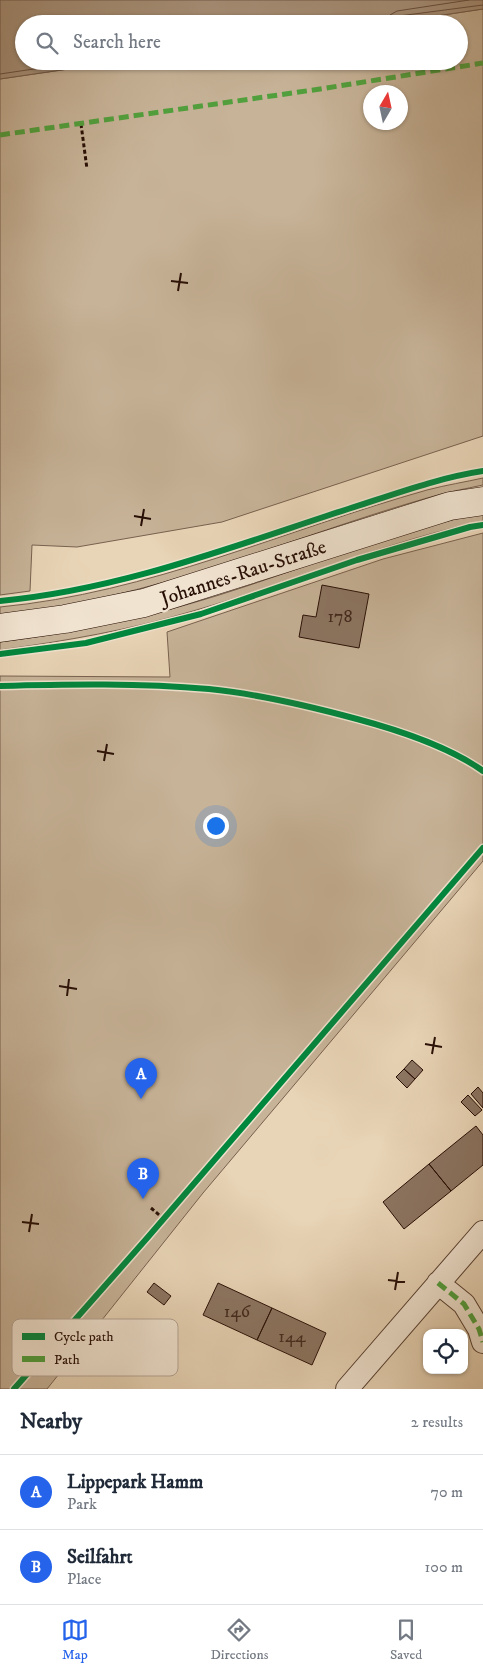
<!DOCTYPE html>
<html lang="en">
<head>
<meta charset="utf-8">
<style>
	body { margin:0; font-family:"IM FELL DW Pica",serif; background:#f6f6f7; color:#1f2937 }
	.controls { position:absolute; right:15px; bottom:15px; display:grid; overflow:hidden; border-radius:10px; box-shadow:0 1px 4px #0004 }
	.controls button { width:45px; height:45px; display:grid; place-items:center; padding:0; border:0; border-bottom:1px solid #e0e1e3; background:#fff; color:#1f2937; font:25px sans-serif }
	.compass { position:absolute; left:363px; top:85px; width:45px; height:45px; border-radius:50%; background:#fff; box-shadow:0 1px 4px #0004; rotate:9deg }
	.you { position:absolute; left:215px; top:825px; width:18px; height:18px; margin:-12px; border:4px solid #fff; border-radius:50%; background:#1a73e8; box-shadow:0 0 0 8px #1a73e833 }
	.badge { display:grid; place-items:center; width:32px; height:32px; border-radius:50%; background:#2563eb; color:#fff; font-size:16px; font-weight:700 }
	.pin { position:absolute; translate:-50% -41px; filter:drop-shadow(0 1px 2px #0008) }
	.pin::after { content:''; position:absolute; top:26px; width:18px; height:15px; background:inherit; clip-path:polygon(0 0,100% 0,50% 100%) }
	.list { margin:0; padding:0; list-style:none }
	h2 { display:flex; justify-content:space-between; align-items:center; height:65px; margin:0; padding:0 20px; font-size:21px }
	h2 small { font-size:16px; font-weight:400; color:#747a83 }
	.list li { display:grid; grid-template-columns:32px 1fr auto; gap:15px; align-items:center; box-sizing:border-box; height:75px; padding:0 20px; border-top:1px solid #e0e1e3 }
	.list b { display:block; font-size:19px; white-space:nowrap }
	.list p { margin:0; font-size:16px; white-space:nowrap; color:#747a83 }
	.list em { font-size:16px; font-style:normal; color:#747a83 }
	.icon { flex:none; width:28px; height:28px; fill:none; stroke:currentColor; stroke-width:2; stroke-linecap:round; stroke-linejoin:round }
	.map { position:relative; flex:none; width:483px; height:1389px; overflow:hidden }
	.search { position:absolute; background:#fff; box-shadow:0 1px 4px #0004; left:15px; right:15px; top:15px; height:55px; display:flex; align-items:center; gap:12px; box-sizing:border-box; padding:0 18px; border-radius:28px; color:#747a83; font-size:19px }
	.sheet { height:215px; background:#fff }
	nav { display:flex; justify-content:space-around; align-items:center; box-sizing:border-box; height:70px; border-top:1px solid #e0e1e3; background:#fff; font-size:14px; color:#747a83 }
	nav a { display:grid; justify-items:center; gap:2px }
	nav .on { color:#2563eb }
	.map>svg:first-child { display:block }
	.green { fill:#c7b398; stroke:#78614f; fill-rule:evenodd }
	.water { fill:#a7917a; stroke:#745d4c }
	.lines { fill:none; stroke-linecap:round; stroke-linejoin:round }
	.shore { stroke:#685040; stroke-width:1 }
	.building { fill:#8c7562; stroke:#280f06 }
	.street-casing { stroke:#584032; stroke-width:24 }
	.secondary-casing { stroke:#280f06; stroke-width:29 }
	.path { stroke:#280f06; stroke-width:3; stroke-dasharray:4 2.5; stroke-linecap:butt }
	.street { stroke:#f0e3d0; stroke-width:22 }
	.secondary { stroke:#f0e3d0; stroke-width:28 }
	.quiet { stroke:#51a03d; stroke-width:5; stroke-dasharray:10 5; stroke-linecap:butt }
	.cycleway-casing { stroke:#f0e3d0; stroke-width:9 }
	.cycleway { stroke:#00873e; stroke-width:6 }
	.ticks { fill:none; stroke:#280f06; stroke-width:2 }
	.labels { text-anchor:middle; stroke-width:4.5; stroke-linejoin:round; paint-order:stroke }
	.number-label { font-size:18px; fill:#41281d }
	.street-label { font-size:20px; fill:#280f06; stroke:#f0e3d0 }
	.key { fill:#f0e3d0; stroke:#b4a393; stroke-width:1 }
	.key-label { font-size:14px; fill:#280f06 }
</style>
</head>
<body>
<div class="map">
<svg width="483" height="1389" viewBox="0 0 483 1389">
	<rect width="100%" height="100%" fill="#e8d4b6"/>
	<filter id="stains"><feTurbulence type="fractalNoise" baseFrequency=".004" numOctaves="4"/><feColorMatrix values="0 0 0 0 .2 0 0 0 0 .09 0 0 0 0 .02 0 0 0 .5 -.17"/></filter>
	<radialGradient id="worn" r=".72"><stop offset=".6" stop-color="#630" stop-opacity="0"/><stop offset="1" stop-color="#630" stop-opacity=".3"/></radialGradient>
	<path class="green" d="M 483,9 L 483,436 L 222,522 L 77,547 L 32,545 L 30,591 L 0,595 L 0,79 L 123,61 L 459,61 L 459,24 L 383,24 ZM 370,92 L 400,92 L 400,122 L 370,122 Z
		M 483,478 L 483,485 C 465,489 446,492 427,498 C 285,539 149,601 0,614 L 0,607 C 149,593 285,530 427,490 C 446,485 465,482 483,478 Z
		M 483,513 L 483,521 C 384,542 290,583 193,611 C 130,630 65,641 0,650 L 0,642 C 62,634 122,623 182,606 C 283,578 380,534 483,513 Z
		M 483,533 L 483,861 L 203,1193 L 47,1389 L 0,1389 L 0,676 L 170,677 L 167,632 L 383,559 Z"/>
	<path class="water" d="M 0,0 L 483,0 L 483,9 L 383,24 L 24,24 L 24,61 L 123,61 L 0,79 Z"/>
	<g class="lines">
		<path class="shore" d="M 388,24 L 390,15 L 397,11 L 469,0
			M 394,24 L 395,19 L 399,16 L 483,5
			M 0,74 L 88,61"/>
	</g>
	<path class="building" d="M 322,585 L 369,594 L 359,648 L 299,637 L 303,615 L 316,617 Z
		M 412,1060 L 423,1070 L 415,1079 L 404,1069 Z
		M 404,1069 L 415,1079 L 407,1088 L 396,1077 Z
		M 478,1087 L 483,1093 L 483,1108 L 471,1094 Z
		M 468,1095 L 482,1110 L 475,1116 L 461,1102 Z
		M 476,1126 L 483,1135 L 483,1165 L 451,1191 L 429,1164 Z
		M 429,1164 L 451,1191 L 404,1229 L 383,1202 Z
		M 154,1283 L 171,1296 L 164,1305 L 147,1292 Z
		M 218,1283 L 272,1308 L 257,1340 L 203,1315 Z
		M 272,1308 L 326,1333 L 312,1365 L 257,1340 Z"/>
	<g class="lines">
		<defs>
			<path id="street" d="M 438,1283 L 464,1304 L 479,1329 L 483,1342
				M 347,1389 L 483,1232"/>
			<path id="secondary" d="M 0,628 L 65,619 L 144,603 L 450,506 L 483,501"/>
		</defs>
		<use href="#street" class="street-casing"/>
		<use href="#secondary" class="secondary-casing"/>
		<path class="path" d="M 81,124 L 87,169
			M 151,1208 L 164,1219"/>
		<use href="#street" class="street"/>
		<use href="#secondary" class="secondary"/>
		<path class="quiet" d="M 0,135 L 320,89 L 483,63
			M 438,1283 L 464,1304 L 479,1329 L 483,1342"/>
		<defs>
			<path id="cycleway" d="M 0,601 C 120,590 234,546 348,509 C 392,495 437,478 483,471
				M 0,654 L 86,643 L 201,614 L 357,560 L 470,527 L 483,525
				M 0,686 C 70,684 139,683 209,689 C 259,694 309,706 357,719 C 398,730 448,746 483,771
				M 14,1389 L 148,1237 L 483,848"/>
		</defs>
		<use href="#cycleway" class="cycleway-casing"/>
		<use href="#cycleway" class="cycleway"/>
	</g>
	<path class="ticks" d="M 171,281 L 188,283M 178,291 L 181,273M 134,516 L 151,519M 141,526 L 144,509M 97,751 L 114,754M 104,761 L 107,744M 59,986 L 77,989M 67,996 L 69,979M 425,1044 L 442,1047M 432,1054 L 435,1037M 22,1222 L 39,1224M 29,1232 L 32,1214M 388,1280 L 405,1282M 395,1290 L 398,1272"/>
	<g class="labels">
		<g class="number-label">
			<text x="340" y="622">178</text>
			<text x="237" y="1317">146</text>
			<text x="292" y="1342">144</text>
		</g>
		<g class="street-label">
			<text transform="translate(243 572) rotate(-18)" y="7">Johannes-Rau-Straße</text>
		</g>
	</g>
	<rect x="12" y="1319" width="166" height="57" rx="8" class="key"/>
	<rect x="22" y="1333" width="23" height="7" fill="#00873e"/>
	<rect x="22" y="1356" width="23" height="6" fill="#51a03d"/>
	<g class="key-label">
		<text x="54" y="1341">Cycle path</text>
		<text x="54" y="1364">Path</text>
	</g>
	<rect width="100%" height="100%" filter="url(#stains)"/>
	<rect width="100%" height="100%" fill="url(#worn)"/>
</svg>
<div class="controls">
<button><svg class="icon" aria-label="locate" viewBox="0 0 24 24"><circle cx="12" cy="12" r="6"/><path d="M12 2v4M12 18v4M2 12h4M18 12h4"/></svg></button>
</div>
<svg class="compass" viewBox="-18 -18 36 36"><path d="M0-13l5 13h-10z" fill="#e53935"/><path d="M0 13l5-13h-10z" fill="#747a83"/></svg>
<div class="you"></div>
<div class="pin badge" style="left:141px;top:1099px">A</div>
<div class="pin badge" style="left:143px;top:1199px">B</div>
<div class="search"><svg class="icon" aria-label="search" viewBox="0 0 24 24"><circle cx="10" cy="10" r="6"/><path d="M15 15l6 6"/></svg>Search here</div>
</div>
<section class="sheet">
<h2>Nearby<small>2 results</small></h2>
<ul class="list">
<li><span class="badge">A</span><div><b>Lippepark Hamm</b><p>Park</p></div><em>70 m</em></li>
<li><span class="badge">B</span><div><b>Seilfahrt</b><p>Place</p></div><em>100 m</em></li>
</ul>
</section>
<nav>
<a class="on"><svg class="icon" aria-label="map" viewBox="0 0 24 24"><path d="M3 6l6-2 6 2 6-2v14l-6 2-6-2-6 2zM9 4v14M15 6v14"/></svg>Map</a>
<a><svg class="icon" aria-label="directions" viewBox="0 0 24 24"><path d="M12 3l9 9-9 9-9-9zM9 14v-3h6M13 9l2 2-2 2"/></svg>Directions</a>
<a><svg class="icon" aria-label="saved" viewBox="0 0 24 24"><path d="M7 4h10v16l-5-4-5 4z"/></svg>Saved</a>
</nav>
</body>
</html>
